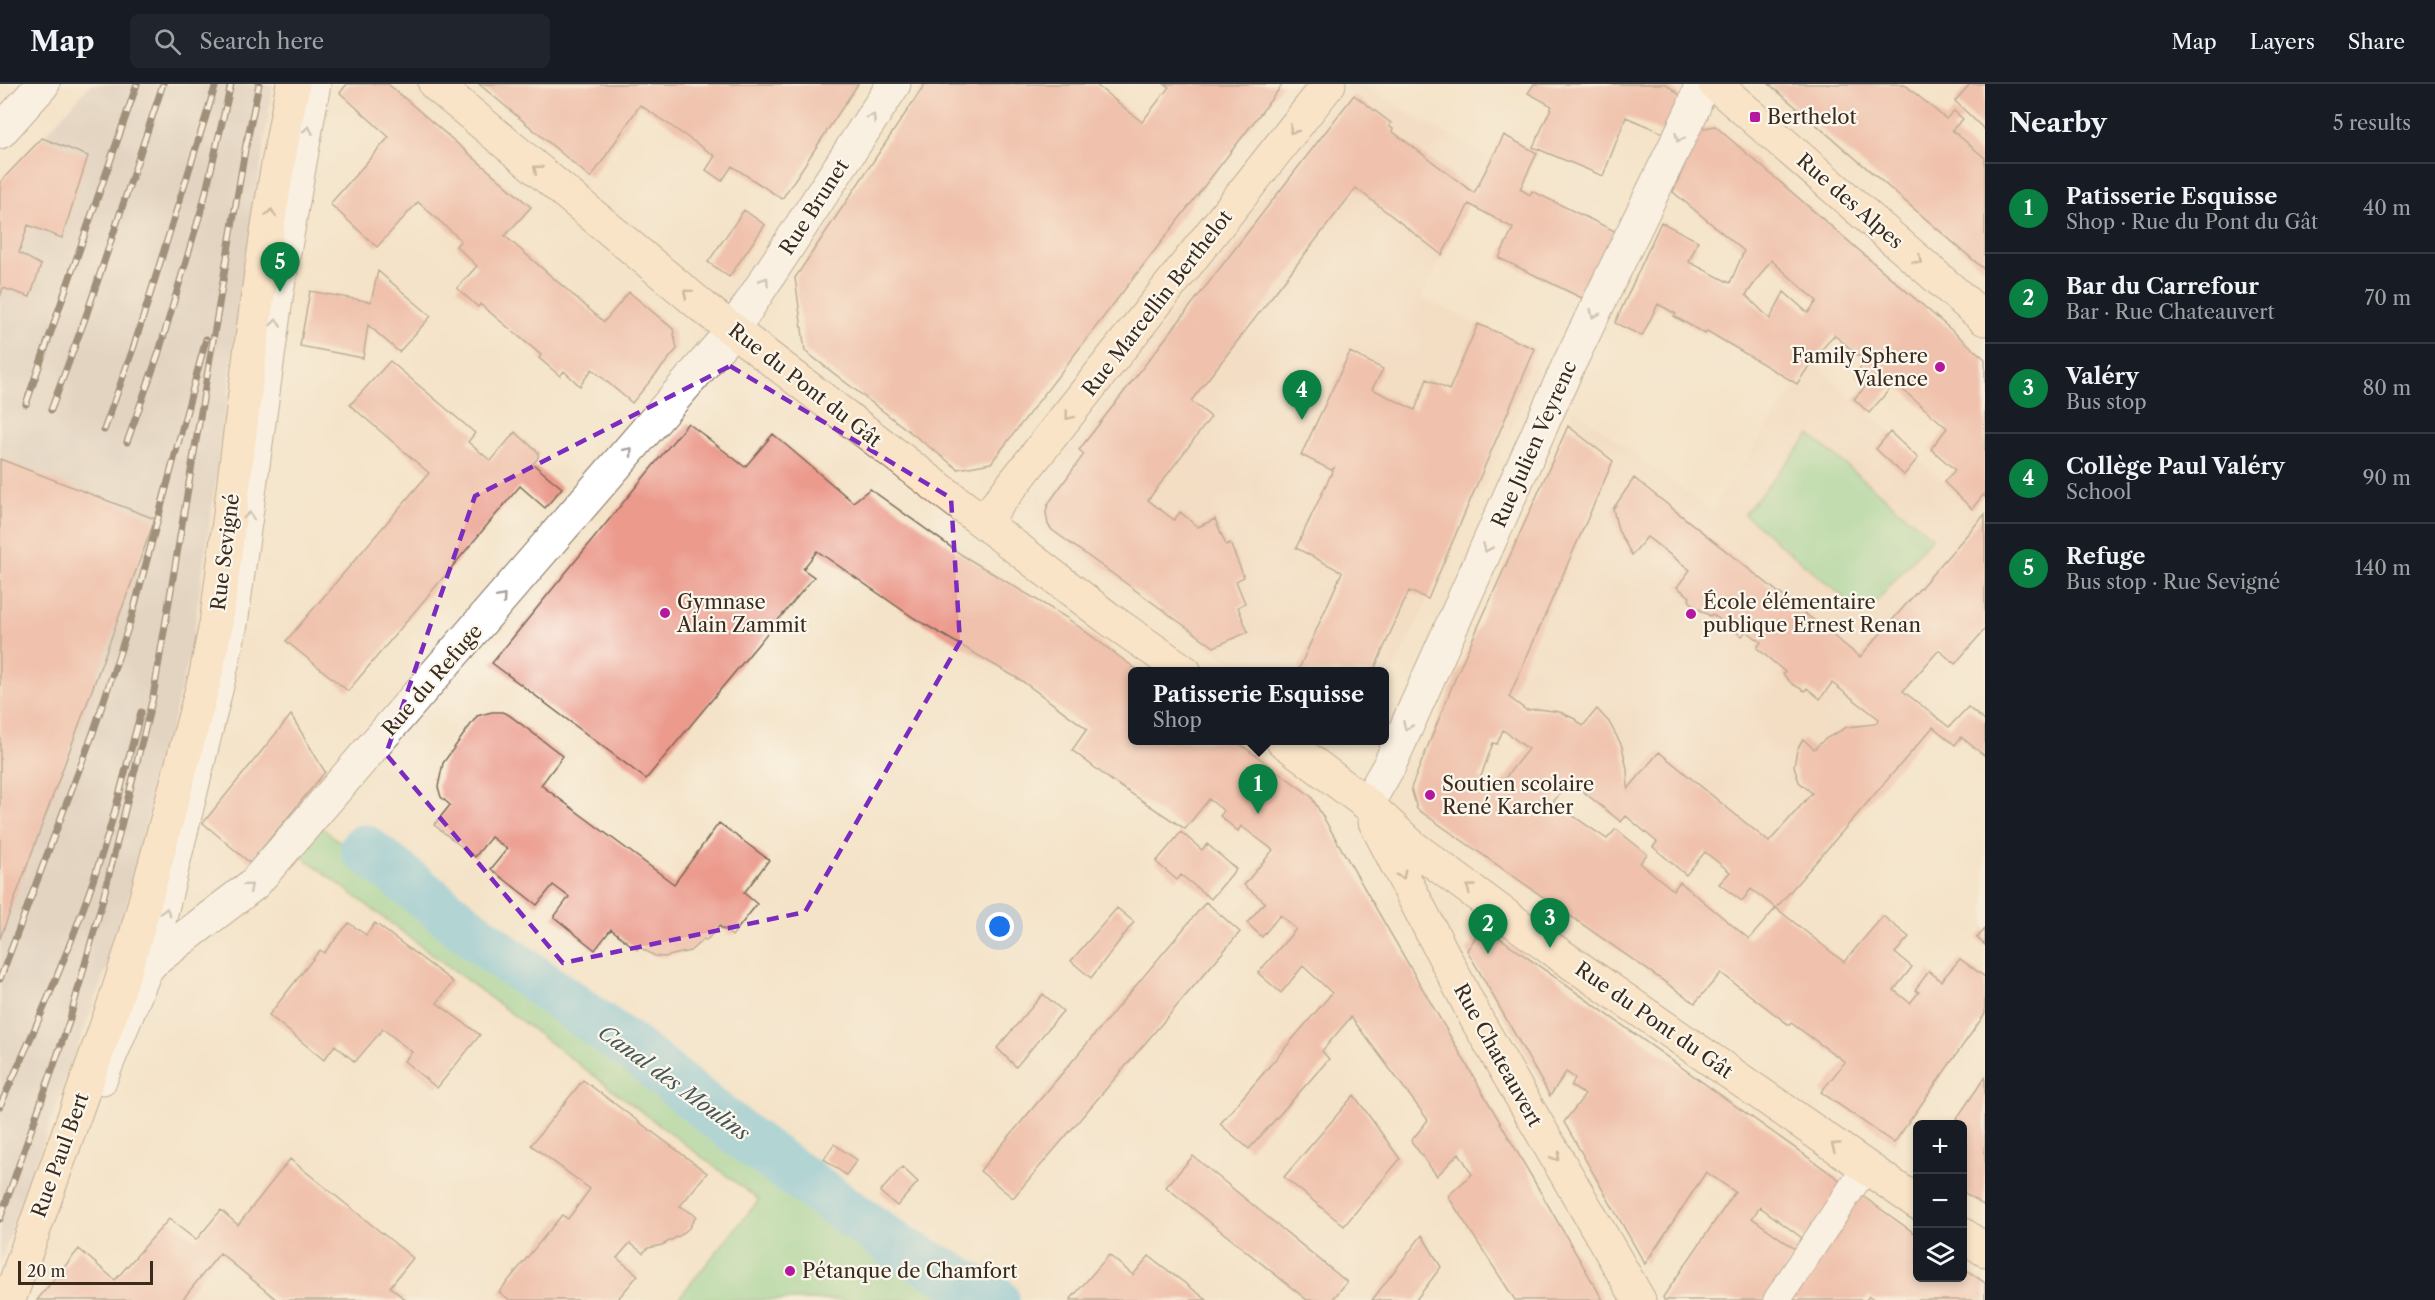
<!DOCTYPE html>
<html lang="en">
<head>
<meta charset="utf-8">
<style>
	body { margin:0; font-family:"Libre Caslon Text",serif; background:#20242c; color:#f1f3f6 }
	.controls { position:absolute; right:18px; bottom:18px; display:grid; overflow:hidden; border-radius:9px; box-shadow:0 3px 9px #0003 }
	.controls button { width:54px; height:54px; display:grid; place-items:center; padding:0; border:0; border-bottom:2px solid #363941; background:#171b24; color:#f1f3f6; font:30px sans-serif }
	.scale { position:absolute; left:18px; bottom:15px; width:135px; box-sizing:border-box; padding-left:6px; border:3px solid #3b2a1e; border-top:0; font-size:16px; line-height:21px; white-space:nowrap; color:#3b2a1e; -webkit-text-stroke:4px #fbf7ec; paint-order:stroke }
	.you { position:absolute; left:1000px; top:843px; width:21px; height:21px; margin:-15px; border:4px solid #fff; border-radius:50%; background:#1a73e8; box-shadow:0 0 0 9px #1a73e833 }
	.badge { display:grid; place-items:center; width:39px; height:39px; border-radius:50%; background:#0b8043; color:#fff; font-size:20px; font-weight:700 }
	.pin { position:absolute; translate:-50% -50px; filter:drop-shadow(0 2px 3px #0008) }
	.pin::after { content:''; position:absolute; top:32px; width:21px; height:18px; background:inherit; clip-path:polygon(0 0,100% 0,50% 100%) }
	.popup { position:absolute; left:1128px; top:583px; width:261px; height:78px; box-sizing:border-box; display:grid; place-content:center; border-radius:9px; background:#171b24; filter:drop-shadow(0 2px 4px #0005); font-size:20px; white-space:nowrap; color:#9ea1a6 }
	.popup b { font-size:22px; color:#f1f3f6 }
	.popup::after { content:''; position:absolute; left:50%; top:100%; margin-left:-12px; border:12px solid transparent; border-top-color:#171b24 }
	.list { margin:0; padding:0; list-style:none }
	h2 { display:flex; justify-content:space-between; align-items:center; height:78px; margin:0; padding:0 24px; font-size:26px }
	h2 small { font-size:20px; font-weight:400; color:#9ea1a6 }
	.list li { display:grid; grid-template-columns:39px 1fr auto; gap:18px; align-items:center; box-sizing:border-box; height:90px; padding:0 24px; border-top:2px solid #363941 }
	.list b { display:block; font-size:22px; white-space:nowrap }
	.list p { margin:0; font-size:20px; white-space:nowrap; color:#9ea1a6 }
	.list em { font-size:20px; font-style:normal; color:#9ea1a6 }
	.icon { flex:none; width:33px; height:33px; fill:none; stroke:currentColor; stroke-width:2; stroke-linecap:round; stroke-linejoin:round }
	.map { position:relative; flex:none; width:1985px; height:1216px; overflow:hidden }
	header { display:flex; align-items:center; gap:36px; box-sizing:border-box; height:84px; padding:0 30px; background:#171b24; border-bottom:2px solid #363941 }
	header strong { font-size:28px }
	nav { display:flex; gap:33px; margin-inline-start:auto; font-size:21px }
	.search { width:420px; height:54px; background:#20242c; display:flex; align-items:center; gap:15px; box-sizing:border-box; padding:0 21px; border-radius:9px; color:#9ea1a6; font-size:22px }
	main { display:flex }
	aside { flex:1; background:#171b24 }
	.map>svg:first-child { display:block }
	.built { fill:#f1d5bd }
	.industrial { fill:#cec1ba }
	.green { fill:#85d391; stroke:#607e58; stroke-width:1.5 }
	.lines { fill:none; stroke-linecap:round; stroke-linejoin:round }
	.canal { stroke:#63c1e1; stroke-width:48 }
	.building { fill:#eb9a8c; fill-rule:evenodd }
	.lane-casing { stroke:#7c6b5a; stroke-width:29 }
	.street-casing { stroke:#7c6b5a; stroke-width:35 }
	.secondary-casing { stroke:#7c6b5a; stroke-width:35 }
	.lane { stroke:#fff; stroke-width:27 }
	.street { stroke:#fff; stroke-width:33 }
	.secondary { stroke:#ffe4c6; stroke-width:33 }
	.rail-casing { stroke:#3b2a1e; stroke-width:7 }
	.rail { stroke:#fbf7ec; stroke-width:4.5; stroke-dasharray:14; stroke-linecap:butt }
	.oneway { stroke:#a79f9a }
	.oneway2 { stroke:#9d8772 }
	.marked { fill:none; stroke:#7b2cbf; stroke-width:4.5; stroke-dasharray:12 8; stroke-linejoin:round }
	.poi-dot { fill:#b5179e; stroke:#fbf7ec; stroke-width:2 }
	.labels { text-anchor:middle; stroke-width:4.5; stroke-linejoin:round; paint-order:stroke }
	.poi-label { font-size:20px; fill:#3b2a1e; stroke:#fbf7ec; text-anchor:start }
	.street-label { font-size:20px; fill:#3b2a1e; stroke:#fbf7ec }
	.water-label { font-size:21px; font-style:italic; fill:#475758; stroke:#fbf7ec }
</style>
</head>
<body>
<header>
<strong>Map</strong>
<div class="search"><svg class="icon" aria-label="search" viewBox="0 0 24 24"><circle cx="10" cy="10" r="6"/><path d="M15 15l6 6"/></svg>Search here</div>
<nav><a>Map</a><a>Layers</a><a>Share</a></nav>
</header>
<main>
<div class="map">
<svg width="1985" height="1216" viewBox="0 0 1985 1216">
	<rect width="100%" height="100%" fill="#fbf7ec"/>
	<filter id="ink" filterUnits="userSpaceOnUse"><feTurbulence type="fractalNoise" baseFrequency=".0167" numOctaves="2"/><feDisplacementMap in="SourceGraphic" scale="12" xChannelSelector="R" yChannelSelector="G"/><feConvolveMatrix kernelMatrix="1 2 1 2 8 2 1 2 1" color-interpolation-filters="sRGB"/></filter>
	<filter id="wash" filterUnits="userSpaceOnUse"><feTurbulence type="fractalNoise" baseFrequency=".008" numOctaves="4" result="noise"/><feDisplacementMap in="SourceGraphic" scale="24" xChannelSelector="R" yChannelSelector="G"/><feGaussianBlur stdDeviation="1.35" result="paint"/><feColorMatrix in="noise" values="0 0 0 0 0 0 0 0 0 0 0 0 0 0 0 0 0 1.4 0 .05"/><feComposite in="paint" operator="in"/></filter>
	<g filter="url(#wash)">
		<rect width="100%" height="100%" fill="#f4e3c8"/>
		<path class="built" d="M 1348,0 L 1359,0 L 1492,75 L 1421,214 L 1546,272 L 1384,607 L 1384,588 L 1243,587 L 1048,451 L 1042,441 L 1036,423 L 1036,411 L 1040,401 Z
			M 1813,277 L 1982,433 L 1860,573 L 1939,635 L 1776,824 L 1509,613 L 1457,590 L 1575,325 L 1711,427 Z"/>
		<path class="industrial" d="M 91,0 L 273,0 L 192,561 L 121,844 L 0,1179 L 0,214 L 3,204 L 30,212 L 41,182 L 19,169 L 28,141 L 62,154 L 88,72 L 42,54 Z"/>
		<path class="green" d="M 1810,351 L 1932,453 L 1865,531 L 1744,430 Z
			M 310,735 L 789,1100 L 975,1216 L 677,1216 L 759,1116 L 287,761 Z"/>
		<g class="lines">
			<path class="canal" d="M 364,764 L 500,870 L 638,969 L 745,1054 L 893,1160 L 996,1216"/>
		</g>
		<g id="blocks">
			<path class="building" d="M 347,0 L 388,0 L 531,123 L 505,152 L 604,238 L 629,208 L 673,245 L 677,265 L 632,319 L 592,285 L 580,302 L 564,287 L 560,292 L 539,274 L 541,271 L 480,220 L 478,223 L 457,204 L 477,182 L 456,162 L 461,156 L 418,118 L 377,163 L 330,120 L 389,53 L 340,9 Z
				M 479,0 L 858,0 L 782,115 L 732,82 L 722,97 L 706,86 L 715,72 L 640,21 L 591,94 Z
				M 925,0 L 1095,0 L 1142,38 L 1169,3 L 1164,0 L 1283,0 L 991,379 L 958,385 L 805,267 L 795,194 Z
				M 1534,0 L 1666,0 L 1681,12 L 1663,49 L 1626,33 L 1603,92 L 1533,63 L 1552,22 L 1528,9 Z
				M 1769,0 L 1904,0 L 1946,35 L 1954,27 L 1963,35 L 1952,46 L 1985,74 L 1985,186 Z
				M 1970,0 L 1985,0 L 1985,46 L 1955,17 Z
				M 1354,11 L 1391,39 L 1389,42 L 1393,45 L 1392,47 L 1474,109 L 1504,51 L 1537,69 L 1520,105 L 1530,111 L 1532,107 L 1621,150 L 1588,217 L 1499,174 L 1513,144 L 1469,120 L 1442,171 L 1356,104 L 1191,317 L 1211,333 L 1148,416 L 1174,436 L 1180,428 L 1198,443 L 1215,435 L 1226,461 L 1230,459 L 1244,493 L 1236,497 L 1245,519 L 1238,523 L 1248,548 L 1214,563 L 1052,446 L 1048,441 L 1046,428 L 1048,420 L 1084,370 L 1079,366 Z
				M 1715,42 L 1985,275 L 1985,413 L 1983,411 L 1972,425 L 1944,398 L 1955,386 L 1931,365 L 1947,344 L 1895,299 L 1869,329 L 1854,315 L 1867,301 L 1855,291 L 1865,277 L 1834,251 L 1813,276 L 1797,300 L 1707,247 L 1705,250 L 1674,232 L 1676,230 L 1658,220 L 1642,252 L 1615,239 L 1661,138 L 1698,157 L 1689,178 L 1730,199 L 1744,167 L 1673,108 L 1700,45 ZM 1771,176 L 1817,217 L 1808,229 L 1784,208 L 1770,235 L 1746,211 Z
				M 42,54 L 88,72 L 62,154 L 28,141 L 19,169 L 41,181 L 30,213 L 3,204 L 0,213 L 0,98 Z
				M 744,126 L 765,141 L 729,193 L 708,178 Z
				M 378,187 L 431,232 L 399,268 L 368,241 L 363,274 L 300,262 L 310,207 L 371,218 Z
				M 1478,240 L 1535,265 L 1428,515 L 1409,507 L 1373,588 L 1298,587 L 1342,488 L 1296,464 L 1334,384 L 1331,386 L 1301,371 L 1350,268 L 1383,285 L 1372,305 L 1415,326 L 1427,295 L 1449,306 Z
				M 390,277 L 475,349 L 468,358 L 491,377 L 515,348 L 538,368 L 538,374 L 533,380 L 562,404 L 545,424 L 520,402 L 348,607 L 286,557 L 429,389 L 350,321 Z
				M 688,339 L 745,383 L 773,350 L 853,418 L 870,405 L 962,471 L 1067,534 L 1140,588 L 1132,588 L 1132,657 L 1236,657 L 1311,712 L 1603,1216 L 1515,1216 L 1449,1114 L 1449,1111 L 1472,1090 L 1459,1069 L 1437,1092 L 1411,1057 L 1428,1036 L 1351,933 L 1322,967 L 1329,975 L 1249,1065 L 1220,1040 L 1332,909 L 1303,882 L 1281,909 L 1258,889 L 1296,845 L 1280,831 L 1262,853 L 1247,839 L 1265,818 L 1244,801 L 1273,766 L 1241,742 L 1238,747 L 1220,732 L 1224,727 L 1209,715 L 1185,745 L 1112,697 L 1072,666 L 1087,645 L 1022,597 L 914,534 L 817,467 L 803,485 L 814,493 L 646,695 L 492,579 Z
				M 1568,342 L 1613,377 L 1509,613 L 1526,626 L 1539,625 L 1560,628 L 1575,635 L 1583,642 L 1597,625 L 1609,638 L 1622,662 L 1627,685 L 1628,705 L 1659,668 L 1769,758 L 1812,709 L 1799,698 L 1794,682 L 1797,666 L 1803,655 L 1814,665 L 1825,655 L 1847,643 L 1875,640 L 1879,635 L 1832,599 L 1820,615 L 1807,604 L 1805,607 L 1792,600 L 1783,590 L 1785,588 L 1757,564 L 1761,558 L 1746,547 L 1742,552 L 1712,530 L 1710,532 L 1694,522 L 1689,516 L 1690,513 L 1677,503 L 1690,486 L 1647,453 L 1632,471 L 1618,446 L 1613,425 L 1634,394 L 1860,573 L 1985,430 L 1985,545 L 1955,580 L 1939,566 L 1903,607 L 1949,643 L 1968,623 L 1985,637 L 1985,672 L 1961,653 L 1955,661 L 1933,643 L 1776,824 L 1751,805 L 1742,817 L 1719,800 L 1730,788 L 1705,768 L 1686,791 L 1653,763 L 1657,758 L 1626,732 L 1621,738 L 1570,697 L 1553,718 L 1607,755 L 1616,745 L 1647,770 L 1640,779 L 1673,806 L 1680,798 L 1749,855 L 1776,824 L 1844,878 L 1883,832 L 1909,853 L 1895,869 L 1912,883 L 1894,906 L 1910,919 L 1919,908 L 1915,906 L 1929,887 L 1941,897 L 1960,875 L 1985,893 L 1985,930 L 1894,1059 L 1821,1008 L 1845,978 L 1791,939 L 1789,941 L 1721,889 L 1695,919 L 1417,725 L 1411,704 L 1457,590 ZM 1503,646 L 1528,665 L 1497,704 L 1480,695 L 1493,659 L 1497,660 Z
				M 1890,348 L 1918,374 L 1904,391 L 1876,365 Z
				M 0,375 L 155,435 L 0,855 Z
				M 492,628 L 502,628 L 509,631 L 563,672 L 541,701 L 674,800 L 719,739 L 769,776 L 744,809 L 757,820 L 732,852 L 719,842 L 706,857 L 704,855 L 690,867 L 664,873 L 655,872 L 639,863 L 637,866 L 611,845 L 595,866 L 554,833 L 569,813 L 553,801 L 537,821 L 491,785 L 507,765 L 491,753 L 475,773 L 434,741 L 450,721 L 441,713 L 438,703 L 443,679 L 477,632 Z
				M 291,631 L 325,688 L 250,779 L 203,739 Z
				M 1181,748 L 1202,766 L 1207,760 L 1236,785 L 1211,815 L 1181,791 L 1177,796 L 1156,778 Z
				M 1206,818 L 1240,848 L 1013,1114 L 980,1087 Z
				M 1117,824 L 1134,838 L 1091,894 L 1071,877 Z
				M 349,839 L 366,851 L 375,839 L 453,898 L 437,919 L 480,951 L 437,1004 L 404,977 L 412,968 L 383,945 L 355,978 L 335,961 L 324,976 L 269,931 L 320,866 L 324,869 Z
				M 1483,842 L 1844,1099 L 1805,1156 L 1760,1123 L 1752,1134 L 1798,1167 L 1765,1216 L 1664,1216 L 1663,1213 L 1735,1108 L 1706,1088 L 1645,1180 L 1564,1038 L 1585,1011 L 1571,1002 L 1575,994 L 1566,988 L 1550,1012 L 1467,866 Z
				M 1985,845 L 1985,861 L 1977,854 Z
				M 1043,910 L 1063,927 L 1016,983 L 997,964 Z
				M 1985,993 L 1985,1118 L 1983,1121 L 1962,1107 L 1962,1040 L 1953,1040 Z
				M 583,996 L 707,1089 L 680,1122 L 696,1132 L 689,1144 L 681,1151 L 662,1161 L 648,1164 L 643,1169 L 630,1159 L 617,1174 L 638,1191 L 617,1216 L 510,1216 L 499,1208 L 562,1131 L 568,1135 L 590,1105 L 531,1061 Z
				M 1354,1011 L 1400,1075 L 1344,1142 L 1284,1093 Z
				M 834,1060 L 857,1076 L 846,1091 L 824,1075 Z
				M 1193,1072 L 1347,1198 L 1332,1216 L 1307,1216 L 1166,1103 Z
				M 290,1075 L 413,1174 L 390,1203 L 406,1216 L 277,1216 L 220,1169 L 182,1216 L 37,1216 L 79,1165 L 115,1196 L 169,1135 L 196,1156 L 221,1126 L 238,1141 Z
				M 902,1083 L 918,1098 L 897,1122 L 880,1108 Z
				M 1861,1111 L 1917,1151 L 1917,1194 L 1962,1194 L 1962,1183 L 1985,1199 L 1985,1216 L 1875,1216 L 1869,1212 L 1866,1216 L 1790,1216 Z
				M 1422,1151 L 1441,1183 L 1416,1216 L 1372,1216 Z
				M 1109,1171 L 1133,1191 L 1149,1172 L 1207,1216 L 1070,1216 Z"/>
		</g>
	</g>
	<g filter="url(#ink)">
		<use href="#blocks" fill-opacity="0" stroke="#7c6b5a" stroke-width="1.5"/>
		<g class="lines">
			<defs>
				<path id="lane" d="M 103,997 L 152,878 L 222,594 L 234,540 L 280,208 L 317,0
					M 1777,1216 L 1865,1084"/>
				<path id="street" d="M 0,48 L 43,0
					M 1367,720 L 1389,682 L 1568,282 L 1693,25 L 1701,0
					M 113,925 L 152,878 L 254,800 L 733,246 L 894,0"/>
				<path id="secondary" d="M 435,0 L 703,223 L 1108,534 L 1185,588
					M 1715,0 L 1985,235
					M 984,437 L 1329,0
					M 1282,656 L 1367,720 L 1413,763 L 1550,864 L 1918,1119
					M 1375,738 L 1478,938 L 1639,1216
					M 1962,1150 L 1985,1166
					M 9,1216 L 112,926 L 136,851 L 206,590 L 216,540 C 240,360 257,178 293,0"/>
			</defs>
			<use href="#lane" class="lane-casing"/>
			<use href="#street" class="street-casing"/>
			<use href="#secondary" class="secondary-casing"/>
			<use href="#lane" class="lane"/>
			<use href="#street" class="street"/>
			<use href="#secondary" class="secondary"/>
			<defs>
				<path id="rail" d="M 246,62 L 259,0
					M 26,320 L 137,0
					M 51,326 L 86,232 L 163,0
					M 104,346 L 134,262 L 216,0
					M 127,358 L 158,271 L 203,120 L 231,0
					M 0,895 L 93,649 L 132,532 L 206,255
					M 0,1022 C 41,933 81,841 109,747 C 121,707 130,667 141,628
					M 0,1135 L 69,938 L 103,815 L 153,613 L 247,54"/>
			</defs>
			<use href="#rail" class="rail-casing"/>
			<use href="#rail" class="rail"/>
		</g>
		<defs><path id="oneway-chevron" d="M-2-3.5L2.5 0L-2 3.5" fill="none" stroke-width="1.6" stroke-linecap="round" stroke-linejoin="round" transform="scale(1.5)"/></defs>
		<g class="oneway">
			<use href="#oneway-chevron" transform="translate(872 34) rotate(-57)"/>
			<use href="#oneway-chevron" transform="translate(308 46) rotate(-80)"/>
			<use href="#oneway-chevron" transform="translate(1679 54) rotate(116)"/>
			<use href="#oneway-chevron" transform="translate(765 197) rotate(-57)"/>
			<use href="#oneway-chevron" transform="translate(1594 230) rotate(116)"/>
			<use href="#oneway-chevron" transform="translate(276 239) rotate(-82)"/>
			<use href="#oneway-chevron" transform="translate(629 367) rotate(-49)"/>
			<use href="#oneway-chevron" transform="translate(249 432) rotate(-82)"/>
			<use href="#oneway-chevron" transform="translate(1487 464) rotate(114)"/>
			<use href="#oneway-chevron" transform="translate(502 514) rotate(-49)"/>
			<use href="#oneway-chevron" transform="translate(1407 642) rotate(114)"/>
			<use href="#oneway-chevron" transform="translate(249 803) rotate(-40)"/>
			<use href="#oneway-chevron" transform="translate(166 828) rotate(-76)"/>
		</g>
		<g class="oneway2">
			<use href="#oneway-chevron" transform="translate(1293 46) rotate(128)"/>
			<use href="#oneway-chevron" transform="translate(537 85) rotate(-140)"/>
			<use href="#oneway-chevron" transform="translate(271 129) rotate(-82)"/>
			<use href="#oneway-chevron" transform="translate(1918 176) rotate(41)"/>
			<use href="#oneway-chevron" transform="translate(687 209) rotate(-140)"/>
			<use href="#oneway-chevron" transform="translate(1069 332) rotate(128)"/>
			<use href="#oneway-chevron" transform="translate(1402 791) rotate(63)"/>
			<use href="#oneway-chevron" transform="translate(1470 804) rotate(-144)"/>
			<use href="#oneway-chevron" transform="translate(1835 1062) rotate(-145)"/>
			<use href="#oneway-chevron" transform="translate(1556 1073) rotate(60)"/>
		</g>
	</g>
	<path d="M0 0H1985V1216H0ZM 730,282 L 951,414 L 960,558 L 805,828 L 563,879 L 386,670 L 475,412 Z" fill="#f4e3c8" fill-opacity=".55" fill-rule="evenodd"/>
	<path class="marked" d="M 730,282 L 951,414 L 960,558 L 805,828 L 563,879 L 386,670 L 475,412 Z"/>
	<g class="poi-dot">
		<rect x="1749" y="27" width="12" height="12" rx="3"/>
		<circle cx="1940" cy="283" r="6"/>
		<circle cx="665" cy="529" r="6"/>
		<circle cx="1691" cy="530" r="6"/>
		<circle cx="1430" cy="711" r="6"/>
		<circle cx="790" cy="1187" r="6"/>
	</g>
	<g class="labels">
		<g class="poi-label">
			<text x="1767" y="40">Berthelot</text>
			<text x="1928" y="279" text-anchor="end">Family Sphere<tspan x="1928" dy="23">Valence</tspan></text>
			<text x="677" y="525">Gymnase<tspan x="677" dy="23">Alain Zammit</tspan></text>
			<text x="1703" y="525">École élémentaire<tspan x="1703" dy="23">publique Ernest Renan</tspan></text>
			<text x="1442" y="707">Soutien scolaire<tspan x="1442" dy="23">René Karcher</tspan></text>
			<text x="802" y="1194">Pétanque de Chamfort</text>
		</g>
		<g class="street-label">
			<text transform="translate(1850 117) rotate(41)" y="7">Rue des Alpes</text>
			<text transform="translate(814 123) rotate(-57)" y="7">Rue Brunet</text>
			<text transform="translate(1157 219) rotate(-52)" y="7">Rue Marcellin Berthelot</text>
			<text transform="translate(805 301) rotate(38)" y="7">Rue du Pont du Gât</text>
			<text transform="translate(1534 360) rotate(-66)" y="7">Rue Julien Veyrenc</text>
			<text transform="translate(225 468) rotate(-83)" y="7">Rue Sevigné</text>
			<text transform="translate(432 596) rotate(-49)" y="7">Rue du Refuge</text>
			<text transform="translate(1654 936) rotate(35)" y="7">Rue du Pont du Gât</text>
			<text transform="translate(1498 971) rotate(61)" y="7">Rue Chateauvert</text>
			<text transform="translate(60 1071) rotate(-70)" y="7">Rue Paul Bert</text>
		</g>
		<g class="water-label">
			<text transform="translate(674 999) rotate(36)" y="7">Canal des Moulins</text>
		</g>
	</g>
</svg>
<div class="controls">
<button>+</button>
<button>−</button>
<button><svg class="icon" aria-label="layers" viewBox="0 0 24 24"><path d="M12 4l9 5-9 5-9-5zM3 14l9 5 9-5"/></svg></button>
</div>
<div class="scale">20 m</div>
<div class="you"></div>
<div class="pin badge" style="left:1258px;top:730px">1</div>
<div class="popup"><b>Patisserie Esquisse</b>Shop</div>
<div class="pin badge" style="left:1488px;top:870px">2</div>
<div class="pin badge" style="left:1550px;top:864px">3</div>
<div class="pin badge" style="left:1302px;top:336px">4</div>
<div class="pin badge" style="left:280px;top:208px">5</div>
</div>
<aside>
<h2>Nearby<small>5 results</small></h2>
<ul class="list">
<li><span class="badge">1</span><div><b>Patisserie Esquisse</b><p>Shop · Rue du Pont du Gât</p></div><em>40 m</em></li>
<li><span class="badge">2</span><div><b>Bar du Carrefour</b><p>Bar · Rue Chateauvert</p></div><em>70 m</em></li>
<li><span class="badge">3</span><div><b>Valéry</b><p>Bus stop</p></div><em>80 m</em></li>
<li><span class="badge">4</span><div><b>Collège Paul Valéry</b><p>School</p></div><em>90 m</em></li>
<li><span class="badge">5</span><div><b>Refuge</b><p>Bus stop · Rue Sevigné</p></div><em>140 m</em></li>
</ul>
</aside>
</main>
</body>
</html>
